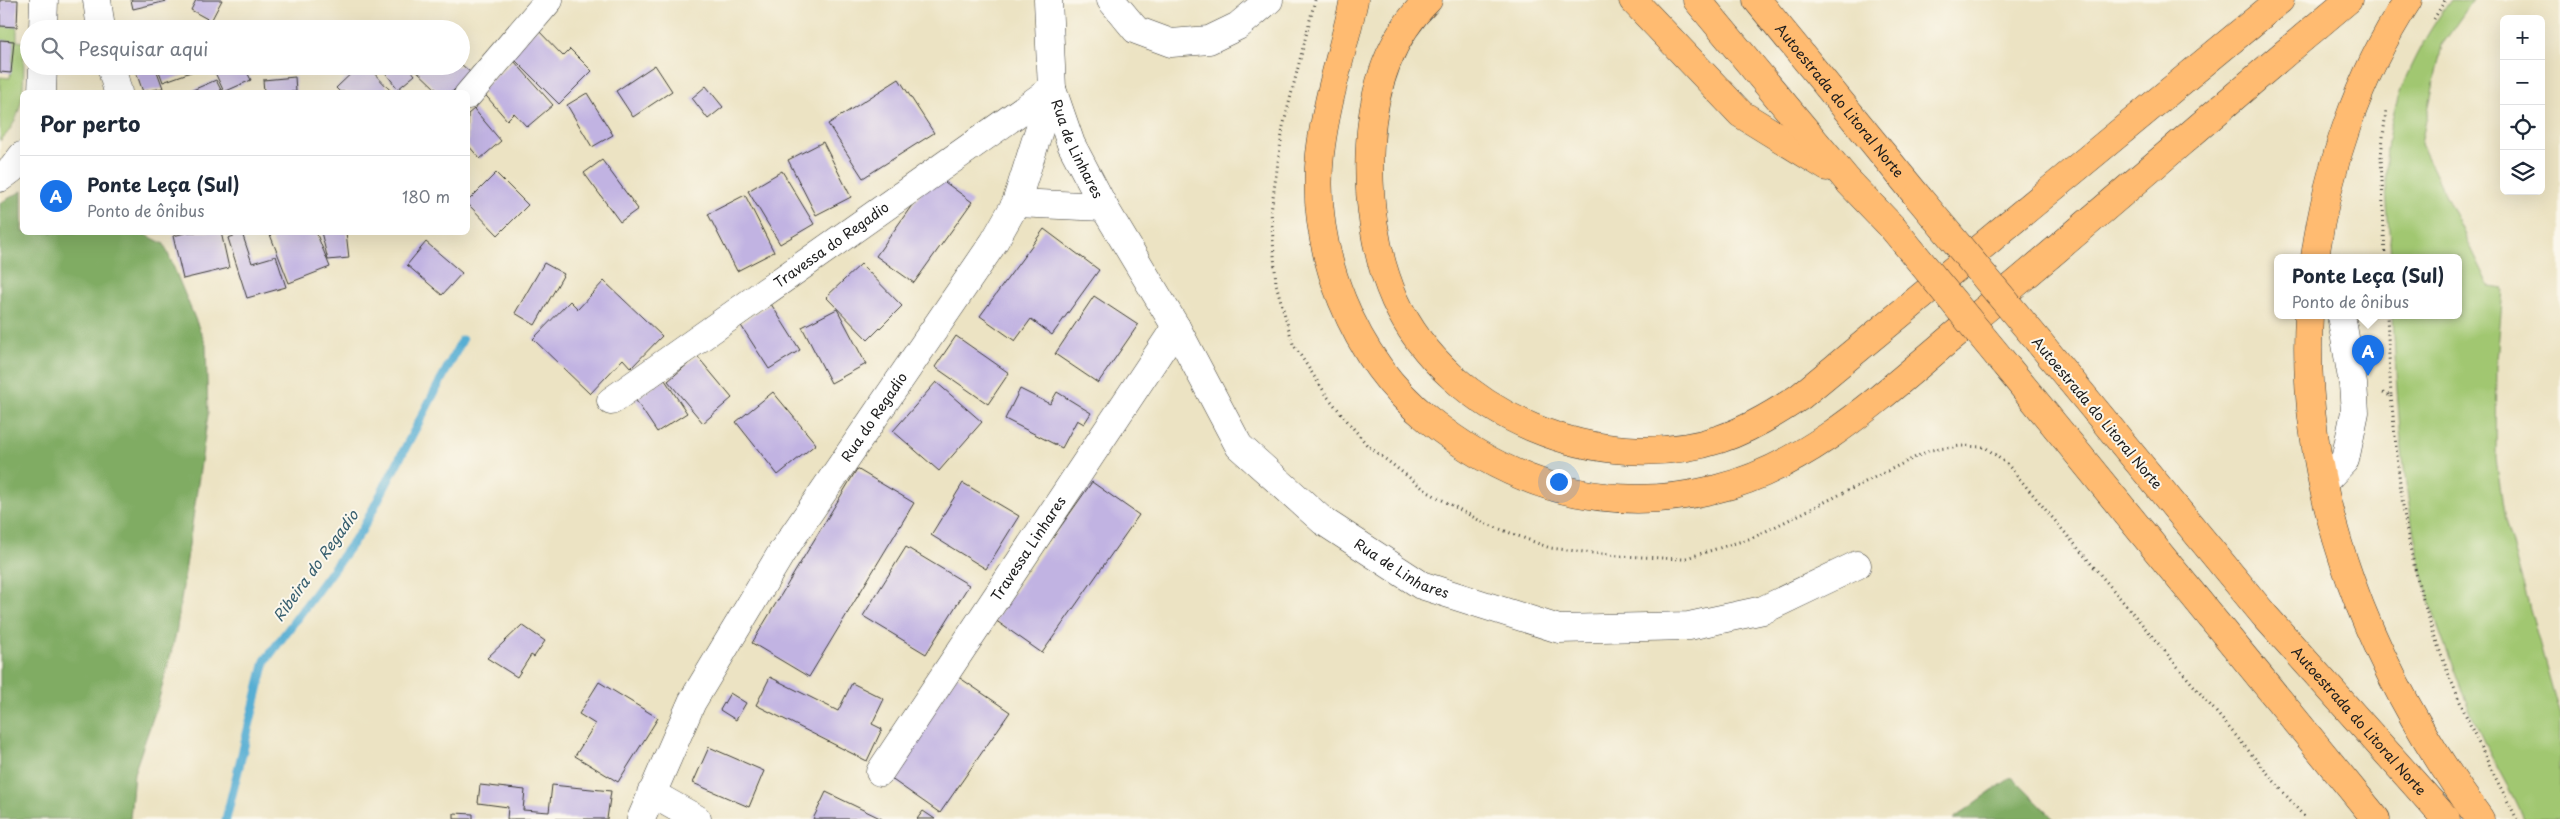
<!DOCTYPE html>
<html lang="pt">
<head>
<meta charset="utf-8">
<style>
	body { margin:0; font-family:"Playpen Sans",sans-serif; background:#f6f6f7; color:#1f2937 }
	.controls { position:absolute; right:15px; top:15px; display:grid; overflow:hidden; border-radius:8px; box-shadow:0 5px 20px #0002 }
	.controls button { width:45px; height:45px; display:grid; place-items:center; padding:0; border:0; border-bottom:1px solid #e0e1e3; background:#fff; color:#1f2937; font:25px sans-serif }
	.you { position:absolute; left:1558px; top:481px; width:18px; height:18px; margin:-12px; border:4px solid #fff; border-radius:50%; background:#1a73e8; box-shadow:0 0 0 8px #1a73e833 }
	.badge { display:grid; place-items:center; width:32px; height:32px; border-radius:50%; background:#1a73e8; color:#fff; font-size:16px; font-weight:700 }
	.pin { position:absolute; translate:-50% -41px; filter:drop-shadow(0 1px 2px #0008) }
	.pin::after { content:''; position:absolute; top:26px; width:18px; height:15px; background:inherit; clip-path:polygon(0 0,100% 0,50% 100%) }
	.popup { position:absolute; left:2274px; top:254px; width:188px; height:65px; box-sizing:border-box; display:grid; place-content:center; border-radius:8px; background:#fff; filter:drop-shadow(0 1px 4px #0005); font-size:16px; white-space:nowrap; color:#747a83 }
	.popup b { font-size:19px; color:#1f2937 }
	.popup::after { content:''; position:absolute; left:50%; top:100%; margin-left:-10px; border:10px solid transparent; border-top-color:#fff }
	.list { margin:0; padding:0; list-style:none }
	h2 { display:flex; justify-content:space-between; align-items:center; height:65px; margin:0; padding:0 20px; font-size:21px }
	h2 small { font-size:16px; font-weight:400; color:#747a83 }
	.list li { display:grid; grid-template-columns:32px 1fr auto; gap:15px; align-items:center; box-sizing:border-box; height:80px; padding:0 20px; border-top:1px solid #e0e1e3 }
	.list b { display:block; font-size:19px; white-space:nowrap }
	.list p { margin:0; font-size:16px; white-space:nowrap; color:#747a83 }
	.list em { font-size:16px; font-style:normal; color:#747a83 }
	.icon { flex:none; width:28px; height:28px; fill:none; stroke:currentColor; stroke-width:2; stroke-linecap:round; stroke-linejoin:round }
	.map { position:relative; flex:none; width:2560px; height:819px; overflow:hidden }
	.search { position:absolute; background:#fff; box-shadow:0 5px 20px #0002; left:20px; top:20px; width:450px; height:55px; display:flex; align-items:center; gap:12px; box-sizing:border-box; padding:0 18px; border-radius:28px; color:#747a83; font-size:19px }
	.panel { position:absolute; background:#fff; box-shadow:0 5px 20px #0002; left:20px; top:90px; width:450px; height:145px; border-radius:8px }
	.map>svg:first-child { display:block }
	.green { fill:#a1c771; stroke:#5e7246 }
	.forest { fill:#80ac63; stroke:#4e6440 }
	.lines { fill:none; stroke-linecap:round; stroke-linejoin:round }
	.stream { stroke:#56aed3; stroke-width:9 }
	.building { fill:#c1b3e2 }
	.minor-casing { stroke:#3b3a35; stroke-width:29 }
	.highway-casing { stroke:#3b3a35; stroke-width:29 }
	.path { stroke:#3b3a35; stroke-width:3; stroke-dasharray:1 4; stroke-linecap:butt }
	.minor { stroke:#fff; stroke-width:28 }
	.highway { stroke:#ffbb71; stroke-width:28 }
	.highway-bridge-casing { stroke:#3b3a35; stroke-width:29; stroke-linecap:butt }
	.highway-bridge { stroke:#ffbb71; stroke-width:28 }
	.labels { text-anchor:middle; stroke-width:4; stroke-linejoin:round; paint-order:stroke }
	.street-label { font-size:14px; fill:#1c1c1c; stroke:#fbf7ec }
	.water-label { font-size:15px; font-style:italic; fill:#365e6e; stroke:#fbf7ec }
</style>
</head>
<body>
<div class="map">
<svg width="2560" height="819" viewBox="0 0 2560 819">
	<rect width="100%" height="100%" fill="#fbf7ec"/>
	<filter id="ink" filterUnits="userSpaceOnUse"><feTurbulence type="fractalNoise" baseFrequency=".02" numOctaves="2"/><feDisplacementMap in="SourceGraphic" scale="10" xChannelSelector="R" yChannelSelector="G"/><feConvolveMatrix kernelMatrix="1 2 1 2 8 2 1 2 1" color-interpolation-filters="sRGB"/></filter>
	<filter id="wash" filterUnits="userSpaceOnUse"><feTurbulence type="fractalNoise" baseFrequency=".0096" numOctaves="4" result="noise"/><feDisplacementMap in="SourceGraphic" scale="20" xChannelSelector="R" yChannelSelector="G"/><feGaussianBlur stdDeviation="1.12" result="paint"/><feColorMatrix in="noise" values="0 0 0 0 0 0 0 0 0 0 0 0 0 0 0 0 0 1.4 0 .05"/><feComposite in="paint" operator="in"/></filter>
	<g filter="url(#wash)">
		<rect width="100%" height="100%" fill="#ece3c3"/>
		<path class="green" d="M 2451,0 L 2473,0 L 2442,45 L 2421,144 L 2490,287 L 2503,289 L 2497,360 L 2496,459 L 2505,520 L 2560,716 L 2560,819 L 2523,819 C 2511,789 2492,761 2479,731 C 2464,699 2452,665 2440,632 C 2404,532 2398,420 2393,315 L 2458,315 L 2458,257 L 2391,257 C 2389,226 2385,193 2386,161 C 2389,102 2416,47 2451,0 Z
			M 0,26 L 17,27 L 17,41 L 24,42 C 23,78 28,115 0,141 L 0,77 L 10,78 L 14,41 L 0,40 Z"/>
		<path class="forest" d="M 22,191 L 22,232 L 142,233 L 164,244 L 206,345 L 208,415 L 176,634 L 157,706 L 134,773 L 130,819 L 0,819 L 0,203 Z
			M 2012,777 L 2054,819 L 1953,819 Z"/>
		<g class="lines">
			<path class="stream" d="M 226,819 L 265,661 L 362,530 L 462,340"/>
		</g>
		<g id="blocks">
			<path class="building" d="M 0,0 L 18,0 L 17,27 L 0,26 Z
				M 131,0 L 167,0 L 167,1 L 133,9 Z
				M 196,0 L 222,0 L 211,21 L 191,10 Z
				M 537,29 L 563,56 L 570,49 L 592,71 L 559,104 L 510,55 Z
				M 0,40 L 14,41 L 11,73 L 0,72 Z
				M 514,61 L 553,105 L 527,127 L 514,113 L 507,120 L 481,90 Z
				M 461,64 L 471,73 L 452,92 L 439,92 L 412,66 L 461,66 Z
				M 655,65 L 672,91 L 633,117 L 616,91 Z
				M 134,66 L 155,66 L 163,88 L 143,92 Z
				M 157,66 L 202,66 L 202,68 L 163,82 Z
				M 212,66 L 244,66 L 251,80 L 224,92 Z
				M 359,66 L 367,66 L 392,92 L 340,92 L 336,88 Z
				M 380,66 L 408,66 L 415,75 L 398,89 Z
				M 295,77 L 296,92 L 264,92 L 263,80 Z
				M 899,79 L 934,133 L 863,178 L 828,124 Z
				M 216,80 L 222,92 L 188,92 Z
				M 706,86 L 723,107 L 708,119 L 692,98 Z
				M 587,93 L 613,135 L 592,147 L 567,105 Z
				M 474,109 L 501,141 L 480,159 L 468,145 L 468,114 Z
				M 823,142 L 851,197 L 816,215 L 788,160 Z
				M 602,160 L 638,209 L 620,222 L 584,173 Z
				M 782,171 L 814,224 L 780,244 L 748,191 Z
				M 496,173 L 528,205 L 498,235 L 468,204 L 468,201 Z
				M 934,174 L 972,202 L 914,283 L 876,256 Z
				M 745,195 L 774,252 L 737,271 L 708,214 Z
				M 1044,229 L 1099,270 L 1052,335 L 1031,319 L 1015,341 L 980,316 Z
				M 189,232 L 221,232 L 229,268 L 183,279 L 173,236 Z
				M 269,232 L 316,232 L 330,267 L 289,283 Z
				M 321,232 L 346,232 L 349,258 L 328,260 Z
				M 242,233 L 252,263 L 276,256 L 286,287 L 247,298 L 228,238 Z
				M 426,242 L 462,273 L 442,295 L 407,265 Z
				M 544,263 L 564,274 L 535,325 L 515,313 Z
				M 861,264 L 902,306 L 868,340 L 826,297 Z
				M 604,281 L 662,336 L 631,368 L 623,359 L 590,394 L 533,339 L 570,301 L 578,309 Z
				M 1094,296 L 1138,325 L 1098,383 L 1055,354 Z
				M 771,304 L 800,350 L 769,369 L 740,324 Z
				M 837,309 L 866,364 L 831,383 L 802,327 Z
				M 956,336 L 1009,373 L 988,404 L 935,367 Z
				M 697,356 L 732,398 L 703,423 L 668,381 Z
				M 665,380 L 687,413 L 657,432 L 635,399 Z
				M 936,382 L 982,422 L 939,471 L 893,431 Z
				M 1020,389 L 1050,404 L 1057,392 L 1091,413 L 1084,424 L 1077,420 L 1062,448 L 1005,419 Z
				M 773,392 L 816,444 L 778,475 L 736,422 Z
				M 857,469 L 914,503 L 809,677 L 752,643 Z
				M 1092,482 L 1139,515 L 1042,653 L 995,620 Z
				M 963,483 L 1019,516 L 986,569 L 931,535 Z
				M 906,547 L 969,585 L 926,654 L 863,616 Z
				M 522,625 L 545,641 L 534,657 L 531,655 L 517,677 L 487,658 Z
				M 957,676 L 1010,712 L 940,813 L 887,776 Z
				M 770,677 L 838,711 L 852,683 L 884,699 L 872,724 L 882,729 L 867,761 L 756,705 Z
				M 599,682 L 658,718 L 618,782 L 575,756 L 595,724 L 579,714 Z
				M 730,693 L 746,703 L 736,720 L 720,710 Z
				M 709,747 L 764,771 L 749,807 L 693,783 Z
				M 480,785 L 525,790 L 523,810 L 549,812 L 552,785 L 611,791 L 607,819 L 507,819 L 508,807 L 478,803 Z
				M 826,792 L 882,819 L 813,819 Z
				M 923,811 L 935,819 L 917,819 Z
				M 454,813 L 473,814 L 473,819 L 454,819 Z"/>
		</g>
	</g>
	<g filter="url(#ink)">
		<use href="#blocks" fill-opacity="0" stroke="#3b3a35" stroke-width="1"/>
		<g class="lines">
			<defs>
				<g id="minor">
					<path d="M 97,0 L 101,29"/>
					<path d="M 1111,0 L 1136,30 L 1171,43 L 1209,40 L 1238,26 L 1269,0"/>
					<path d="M 43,29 L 44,0"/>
					<path d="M 111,66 L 118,92"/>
					<path id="s1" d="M 1052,89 L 1071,144 L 1104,207 L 1176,327 L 1239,446 L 1323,521 L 1421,585 L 1559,629 L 1689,626 L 1763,610 L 1857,565"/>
					<path d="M 42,92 L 43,66"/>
					<path d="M 468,95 L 549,0"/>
					<path d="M 0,178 L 12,169 L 22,156"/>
					<path d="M 1016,203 L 1104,207"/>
					<path id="s2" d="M 611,401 L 1052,89"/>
					<path d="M 2323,483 L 2345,460 L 2355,412 L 2353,384 L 2341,315"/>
					<path id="s3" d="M 880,772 L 1176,327"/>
					<path d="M 651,793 L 697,819"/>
					<path id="s4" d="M 641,819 L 692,702 L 782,552 L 994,242 L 1016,203 L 1052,89 L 1048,0"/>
				</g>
				<g id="highway">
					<path d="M 1354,0 C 1343,51 1326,101 1320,154 C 1310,251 1353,359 1429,420 C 1514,488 1610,515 1716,489 C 1812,466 1890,388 1964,327 C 2094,220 2219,108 2348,0"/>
					<path d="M 1428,0 C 1389,38 1373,90 1370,144 C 1367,195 1374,253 1395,300 C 1448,416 1601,478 1720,439 C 1750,429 1776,413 1801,396 L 2280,0"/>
					<path d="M 1633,0 L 1741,114 L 1827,167"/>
					<path d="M 1697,0 L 1847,180 L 1892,227"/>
					<path id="s5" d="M 1757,0 L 1918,197"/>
					<path d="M 2315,257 C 2328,167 2358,76 2408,0"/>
					<path d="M 2309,315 C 2299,497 2373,674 2480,819"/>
					<path id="s6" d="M 2039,342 L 2265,616 L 2446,819"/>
					<path d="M 2003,362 L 2376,819"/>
				</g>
			</defs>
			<use href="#minor" class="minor-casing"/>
			<use href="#highway" class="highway-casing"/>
			<path class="path" d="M 1315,0 L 1283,127 L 1271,211 L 1276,284 L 1293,344 L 1327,396 L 1367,445 L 1428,492 L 1484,523 L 1550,548 L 1619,556 L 1683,559 L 1752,538 L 1930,450 L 1961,446 L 1985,447 L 2008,465 L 2306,819
				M 2434,19 L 2445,0
				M 2385,257 L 2381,156 L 2386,110
				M 2383,393 L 2391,396 L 2387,315
				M 2391,396 C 2397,454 2401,512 2415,569 C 2436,657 2475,740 2517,819"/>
			<use href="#minor" class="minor"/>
			<use href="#highway" class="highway"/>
			<defs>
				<path id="highway-bridge" d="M 1918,197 L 2039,342
					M 1892,227 L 2003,362"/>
			</defs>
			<use href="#highway-bridge" class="highway-bridge-casing"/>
			<use href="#highway-bridge" class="highway-bridge"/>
		</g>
	</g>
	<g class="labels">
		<g class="street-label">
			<text dy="5" stroke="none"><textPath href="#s5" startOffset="130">Autoestrada do Litoral Norte</textPath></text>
			<text dy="5" stroke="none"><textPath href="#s1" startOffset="65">Rua de Linhares</textPath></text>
			<text dy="5" stroke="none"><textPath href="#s2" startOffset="270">Travessa do Regadio</textPath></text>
			<text transform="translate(2097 413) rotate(50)" y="5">Autoestrada do Litoral Norte</text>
			<text dy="5" stroke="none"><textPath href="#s4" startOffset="466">Rua do Regadio</textPath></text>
			<text dy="5" stroke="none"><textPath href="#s3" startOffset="268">Travessa Linhares</textPath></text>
			<text dy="5" stroke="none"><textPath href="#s1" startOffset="609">Rua de Linhares</textPath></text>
			<text dy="5" stroke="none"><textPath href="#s6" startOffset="496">Autoestrada do Litoral Norte</textPath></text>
		</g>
		<g class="water-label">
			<text transform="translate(316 566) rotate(-54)" y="5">Ribeira do Regadio</text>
		</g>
	</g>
</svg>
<div class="controls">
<button>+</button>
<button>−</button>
<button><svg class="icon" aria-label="locate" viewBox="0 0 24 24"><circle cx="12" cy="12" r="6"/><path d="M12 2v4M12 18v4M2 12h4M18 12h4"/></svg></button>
<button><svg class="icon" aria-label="layers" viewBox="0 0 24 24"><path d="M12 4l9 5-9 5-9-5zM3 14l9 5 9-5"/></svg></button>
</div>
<div class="you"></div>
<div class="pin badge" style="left:2368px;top:376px">A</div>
<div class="popup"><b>Ponte Leça (Sul)</b>Ponto de ônibus</div>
<div class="search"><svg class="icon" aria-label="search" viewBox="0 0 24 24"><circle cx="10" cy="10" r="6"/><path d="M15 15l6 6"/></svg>Pesquisar aqui</div>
<section class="panel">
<h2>Por perto<small></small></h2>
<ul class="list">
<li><span class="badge">A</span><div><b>Ponte Leça (Sul)</b><p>Ponto de ônibus</p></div><em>180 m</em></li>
</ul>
</section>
</div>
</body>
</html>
